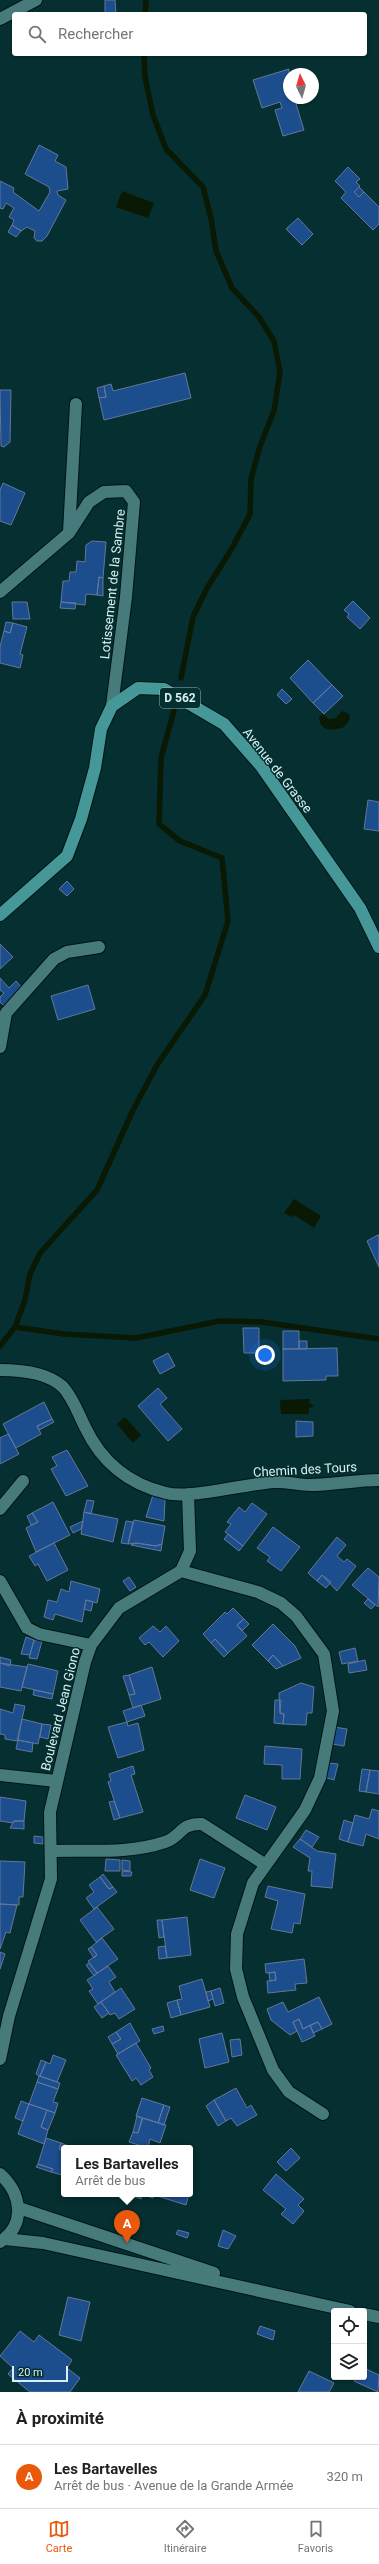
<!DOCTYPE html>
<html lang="fr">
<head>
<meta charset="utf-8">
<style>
	body { margin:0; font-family:Roboto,sans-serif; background:#f2f2f2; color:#202124 }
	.controls { position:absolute; right:12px; bottom:12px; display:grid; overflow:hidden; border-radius:4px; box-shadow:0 1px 3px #0004 }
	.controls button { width:36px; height:36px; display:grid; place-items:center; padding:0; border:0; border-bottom:1px solid #e0e0e0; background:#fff; color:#202124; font:20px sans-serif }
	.compass { position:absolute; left:283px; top:68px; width:36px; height:36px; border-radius:50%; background:#fff; box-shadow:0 1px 3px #0004; rotate:355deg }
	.scale { position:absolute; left:12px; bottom:10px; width:56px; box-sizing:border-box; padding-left:4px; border:2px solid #d6f1f1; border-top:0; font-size:11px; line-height:14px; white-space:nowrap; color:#d6f1f1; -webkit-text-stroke:3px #052f30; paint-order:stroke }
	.you { position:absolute; left:265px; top:1355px; width:14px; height:14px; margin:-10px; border:3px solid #fff; border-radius:50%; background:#1a73e8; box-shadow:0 0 0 6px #1a73e833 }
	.badge { display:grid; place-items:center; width:26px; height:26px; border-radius:50%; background:#ea580c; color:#fff; font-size:13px; font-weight:700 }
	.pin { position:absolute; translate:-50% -33px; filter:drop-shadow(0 1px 2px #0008) }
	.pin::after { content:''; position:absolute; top:21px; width:14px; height:12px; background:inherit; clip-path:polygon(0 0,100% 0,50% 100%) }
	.popup { position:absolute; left:61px; top:2145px; width:132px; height:52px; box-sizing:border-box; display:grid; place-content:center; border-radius:4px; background:#fff; filter:drop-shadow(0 1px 3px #0005); font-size:13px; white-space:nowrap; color:#757577 }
	.popup b { font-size:15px; color:#202124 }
	.popup::after { content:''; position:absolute; left:50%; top:100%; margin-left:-8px; border:8px solid transparent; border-top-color:#fff }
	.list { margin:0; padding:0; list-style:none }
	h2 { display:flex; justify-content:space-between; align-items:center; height:52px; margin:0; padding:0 16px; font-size:17px }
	h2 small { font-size:13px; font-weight:400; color:#757577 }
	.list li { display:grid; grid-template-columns:26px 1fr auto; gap:12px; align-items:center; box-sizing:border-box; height:64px; padding:0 16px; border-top:1px solid #e0e0e0 }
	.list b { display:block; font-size:15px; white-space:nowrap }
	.list p { margin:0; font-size:13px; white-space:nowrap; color:#757577 }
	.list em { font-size:13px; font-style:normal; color:#757577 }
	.icon { flex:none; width:22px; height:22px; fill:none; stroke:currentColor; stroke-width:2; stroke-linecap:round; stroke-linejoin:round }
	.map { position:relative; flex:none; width:379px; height:2392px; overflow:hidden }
	.search { position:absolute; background:#fff; box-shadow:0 1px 3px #0004; left:12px; right:12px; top:12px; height:44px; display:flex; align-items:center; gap:10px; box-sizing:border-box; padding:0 14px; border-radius:4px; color:#757577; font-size:15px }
	.sheet { height:116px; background:#fff }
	nav { display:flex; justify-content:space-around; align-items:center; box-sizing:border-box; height:56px; border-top:1px solid #e0e0e0; background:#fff; font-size:11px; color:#757577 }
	nav a { display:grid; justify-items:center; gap:2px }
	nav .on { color:#ea580c }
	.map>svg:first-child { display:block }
	.water { fill:#091903 }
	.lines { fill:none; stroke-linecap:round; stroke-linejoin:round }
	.stream { stroke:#091903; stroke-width:5.5 }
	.building { fill:#1c4d8d; stroke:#627898 }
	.minor-casing { stroke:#001616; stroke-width:14 }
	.tertiary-casing { stroke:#001616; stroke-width:14 }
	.primary-casing { stroke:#001616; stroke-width:14 }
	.minor { stroke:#477b7b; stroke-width:12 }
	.tertiary { stroke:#477b7b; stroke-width:12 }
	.primary { stroke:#459798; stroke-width:12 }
	.labels { text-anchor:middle; stroke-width:3; stroke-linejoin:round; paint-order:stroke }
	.shield { fill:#052f30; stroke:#97b7b7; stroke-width:1 }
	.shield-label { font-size:12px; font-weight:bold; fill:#d6f1f1 }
	.street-label { font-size:13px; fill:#d6f1f1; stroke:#052f30 }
</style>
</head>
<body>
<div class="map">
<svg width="379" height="2392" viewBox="0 0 379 2392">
	<rect width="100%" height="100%" fill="#052f30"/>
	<path class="water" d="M 122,191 L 154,203 L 148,218 L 116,207 Z
		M 342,711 L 349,714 L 350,719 L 344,727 C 334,730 321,733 319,718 L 322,714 L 329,719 L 336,718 Z
		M 294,1199 L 321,1216 L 314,1228 L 294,1215 L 292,1217 L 284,1213 Z
		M 310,1399 L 309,1403 L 314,1406 L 309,1408 L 309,1414 L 281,1414 L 280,1400 Z
		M 125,1417 L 141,1435 L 133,1443 L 117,1424 Z"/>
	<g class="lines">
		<path class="stream" d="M 145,14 L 146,0
			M 144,54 L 145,77 L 153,115 L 166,149 L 203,187 L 211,218 L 216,251 L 232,288 L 259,317 L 274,341 L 280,372 L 274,411 L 260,446 L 251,479 L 250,514 L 231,550 L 207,588 L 193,617 L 181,678
			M 15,1327 L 64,1334 L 136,1338 L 220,1321 L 262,1322 L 379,1339
			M 0,1346 L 15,1327 L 25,1300 L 30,1274 L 40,1253 L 97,1190 L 133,1110 L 157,1065 L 205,995 L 228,921 L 222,858 L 180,841 L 159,824 L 161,758 L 174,710"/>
	</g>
	<path class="building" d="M 105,0 L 115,0 L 116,14 L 105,14 Z
		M 289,69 L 289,98 L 298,98 L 300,103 L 296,104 L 304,130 L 283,136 L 275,110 L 282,108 L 280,102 L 262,108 L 253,80 Z
		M 39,145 L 58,155 L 55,161 L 66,167 L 68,189 L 57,191 L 58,195 L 66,200 L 47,236 L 42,241 L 37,241 L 34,238 L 35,231 L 27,227 L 21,231 L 12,225 L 14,220 L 9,217 L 14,208 L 6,203 L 3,209 L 0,208 L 0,181 L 14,188 L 13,192 L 39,211 L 50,192 L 49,187 L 25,174 Z
		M 348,167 L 360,179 L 356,182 L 360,186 L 354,192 L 359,197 L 364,192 L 379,207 L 379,224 L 373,230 L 341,198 L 346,192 L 335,181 Z
		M 359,187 L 364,192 L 359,197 L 354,192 Z
		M 298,218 L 313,234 L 302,245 L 286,229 Z
		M 12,225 L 21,231 L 16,237 L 8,232 Z
		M 185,373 L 191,398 L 104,420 L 99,398 L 106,397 L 104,386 L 111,384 L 113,391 Z
		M 104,386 L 106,397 L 99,398 L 97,388 Z
		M 0,390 L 11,390 L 10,442 L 4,447 L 1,446 Z
		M 3,483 L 25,493 L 11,525 L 0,521 L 0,490 Z
		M 92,541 L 106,542 L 103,578 L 99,577 L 97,595 L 86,594 L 85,605 L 61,602 L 63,581 L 69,581 L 70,572 L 76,572 L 77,561 L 85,562 L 86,545 Z
		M 99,577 L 103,578 L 103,596 L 97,595 Z
		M 353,601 L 370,618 L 360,629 L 347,617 L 349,614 L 344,610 Z
		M 12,602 L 27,602 L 30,619 L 13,619 Z
		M 61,602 L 76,603 L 75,609 L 60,608 Z
		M 6,622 L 13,623 L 10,633 L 4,631 Z
		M 13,623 L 27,627 L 20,654 L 23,655 L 20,668 L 0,663 L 0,647 L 4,631 L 10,633 Z
		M 308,660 L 332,685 L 313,703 L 290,678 Z
		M 332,685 L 343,696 L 324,714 L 313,703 Z
		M 282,689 L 292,699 L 286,704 L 277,695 Z
		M 368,800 L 379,802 L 379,831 L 364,829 Z
		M 67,881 L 74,889 L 67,896 L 59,889 Z
		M 0,944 L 13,957 L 0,969 Z
		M 0,978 L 9,988 L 16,981 L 22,988 L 4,1006 L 0,1002 L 0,997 L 4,993 L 0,990 Z
		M 88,985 L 95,1009 L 58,1020 L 51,996 Z
		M 378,1235 L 379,1235 L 379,1267 L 367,1241 Z
		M 243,1328 L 259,1328 L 259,1353 L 244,1353 Z
		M 283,1331 L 299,1331 L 299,1349 L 283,1349 Z
		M 299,1341 L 307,1341 L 307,1349 L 299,1349 Z
		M 337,1348 L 338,1376 L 326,1376 L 326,1380 L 283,1381 L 283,1349 Z
		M 168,1353 L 175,1366 L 160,1374 L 153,1361 Z
		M 158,1388 L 167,1398 L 160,1404 L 182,1429 L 168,1441 L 138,1406 Z
		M 44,1402 L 52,1419 L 37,1426 L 41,1434 L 16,1448 L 3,1424 Z
		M 52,1419 L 54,1422 L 39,1430 L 37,1426 Z
		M 296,1421 L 313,1422 L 313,1436 L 296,1437 Z
		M 8,1434 L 19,1454 L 0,1464 L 0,1438 Z
		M 67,1450 L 88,1486 L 66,1496 L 51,1469 L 57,1466 L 52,1457 Z
		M 153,1495 L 165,1499 L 164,1521 L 146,1517 Z
		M 87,1500 L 94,1501 L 91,1514 L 84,1512 Z
		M 53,1502 L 70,1535 L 36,1552 L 26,1528 L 38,1522 L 32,1513 Z
		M 252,1503 L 267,1514 L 243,1546 L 225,1532 L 231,1524 L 227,1522 L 239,1507 L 245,1512 Z
		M 84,1512 L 118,1519 L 113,1542 L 81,1534 Z
		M 32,1513 L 38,1522 L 31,1525 L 27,1516 Z
		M 134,1520 L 165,1526 L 162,1544 L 156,1546 L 136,1543 L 128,1544 Z
		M 83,1521 L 81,1529 L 73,1533 L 70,1527 Z
		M 126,1521 L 133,1522 L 128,1544 L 121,1543 Z
		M 273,1527 L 300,1547 L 281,1571 L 267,1561 L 270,1557 L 257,1548 Z
		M 228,1534 L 243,1546 L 239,1551 L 224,1539 Z
		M 337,1537 L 346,1545 L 337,1556 L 344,1562 L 347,1559 L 356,1566 L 337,1591 L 322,1575 L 317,1581 L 308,1573 Z
		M 54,1543 L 68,1570 L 47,1581 L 38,1564 L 35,1566 L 29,1556 Z
		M 136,1543 L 156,1546 L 162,1544 L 161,1551 L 131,1545 Z
		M 368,1568 L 379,1577 L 378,1607 L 352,1585 Z
		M 322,1575 L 331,1582 L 326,1588 L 317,1581 Z
		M 129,1577 L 136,1587 L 130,1591 L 123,1581 Z
		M 71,1581 L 100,1589 L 97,1603 L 86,1600 L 82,1622 L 55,1614 L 53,1620 L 44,1617 L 48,1600 L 57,1602 L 61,1589 L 69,1592 Z
		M 368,1599 L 375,1605 L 371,1609 L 364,1603 Z
		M 86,1600 L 93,1602 L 91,1611 L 84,1609 Z
		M 233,1608 L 244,1619 L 237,1625 L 247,1636 L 228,1653 L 215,1639 L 211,1643 L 203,1634 L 225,1612 L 227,1614 Z
		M 244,1619 L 249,1624 L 242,1631 L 237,1625 Z
		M 273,1624 L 295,1646 L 301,1658 L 283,1666 L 273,1655 L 268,1661 L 252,1645 Z
		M 153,1626 L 160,1632 L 166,1626 L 179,1641 L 163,1657 L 149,1642 L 145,1645 L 139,1638 Z
		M 26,1637 L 34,1640 L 30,1655 L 21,1654 Z
		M 215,1639 L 228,1653 L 224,1657 L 211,1643 Z
		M 34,1640 L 42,1641 L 37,1659 L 29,1658 Z
		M 355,1648 L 358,1661 L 342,1664 L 339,1652 Z
		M 273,1655 L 283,1666 L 276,1669 L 268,1661 Z
		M 0,1657 L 11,1660 L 10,1666 L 0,1663 Z
		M 365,1660 L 367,1670 L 349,1673 L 348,1664 Z
		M 0,1663 L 27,1667 L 21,1691 L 0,1687 Z
		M 28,1664 L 58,1671 L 53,1694 L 22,1687 Z
		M 152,1667 L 161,1699 L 133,1708 L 129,1695 L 135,1694 L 129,1675 Z
		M 129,1675 L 135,1694 L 129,1695 L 123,1676 Z
		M 301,1683 L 314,1687 L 312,1713 L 307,1713 L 306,1725 L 283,1724 L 284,1714 L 280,1713 L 279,1693 Z
		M 34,1690 L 53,1694 L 52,1699 L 33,1695 Z
		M 275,1700 L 281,1700 L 280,1713 L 284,1714 L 283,1724 L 274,1723 Z
		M 15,1704 L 25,1706 L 17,1741 L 5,1739 L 5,1735 L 0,1734 L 0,1709 L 13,1713 Z
		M 141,1705 L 145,1716 L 127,1722 L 123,1711 Z
		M 22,1719 L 42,1724 L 38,1744 L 18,1740 Z
		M 127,1722 L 128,1726 L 138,1723 L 144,1750 L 118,1758 L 108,1727 Z
		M 42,1724 L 51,1725 L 48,1739 L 40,1737 Z
		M 334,1727 L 347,1729 L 344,1746 L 332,1744 Z
		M 18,1740 L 33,1743 L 32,1752 L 16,1749 Z
		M 265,1746 L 302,1749 L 300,1779 L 282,1779 L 282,1765 L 264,1764 Z
		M 328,1763 L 338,1764 L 334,1780 L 324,1777 Z
		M 133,1766 L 135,1774 L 131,1775 L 143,1812 L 120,1818 L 108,1782 L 111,1781 L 109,1774 Z
		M 362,1769 L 370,1770 L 366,1792 L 359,1791 Z
		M 370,1770 L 379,1771 L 379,1794 L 366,1792 Z
		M 245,1795 L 276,1807 L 267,1830 L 236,1818 Z
		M 0,1797 L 26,1801 L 24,1821 L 14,1821 L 13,1823 L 0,1821 Z
		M 114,1801 L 120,1818 L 114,1820 L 109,1802 Z
		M 372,1809 L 379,1811 L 379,1839 L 366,1834 L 363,1846 L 348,1842 L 355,1815 L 369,1819 Z
		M 344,1820 L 353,1823 L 348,1842 L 339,1839 Z
		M 14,1821 L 24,1821 L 24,1829 L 10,1828 Z
		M 306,1830 L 319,1837 L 312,1847 L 300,1839 Z
		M 34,1836 L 43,1837 L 43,1844 L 34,1843 Z
		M 300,1839 L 317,1851 L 336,1854 L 332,1888 L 311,1886 L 312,1871 L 308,1871 L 310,1858 L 293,1847 Z
		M 106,1859 L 120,1860 L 120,1871 L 105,1871 Z
		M 200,1859 L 225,1868 L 214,1898 L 190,1890 Z
		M 122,1860 L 130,1861 L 130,1871 L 122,1870 Z
		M 0,1861 L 25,1862 L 23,1897 L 19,1897 L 19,1905 L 0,1904 Z
		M 122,1871 L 132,1872 L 131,1876 L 122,1876 Z
		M 103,1874 L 113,1887 L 109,1889 L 100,1877 Z
		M 100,1877 L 109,1889 L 113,1887 L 117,1892 L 94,1909 L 86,1898 L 94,1892 L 89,1885 Z
		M 268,1886 L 305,1894 L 300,1924 L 294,1923 L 292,1933 L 271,1929 L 278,1901 L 265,1897 Z
		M 0,1904 L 17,1905 L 10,1933 L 6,1932 L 0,1949 Z
		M 97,1907 L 114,1929 L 96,1942 L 80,1920 Z
		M 187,1917 L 191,1955 L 167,1958 L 162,1920 Z
		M 157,1920 L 162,1920 L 164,1937 L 159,1938 Z
		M 102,1938 L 118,1959 L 97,1973 L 88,1961 L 97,1955 L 91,1947 Z
		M 165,1946 L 167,1958 L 159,1959 L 158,1947 Z
		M 91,1947 L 97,1955 L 94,1958 L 88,1949 Z
		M 0,1952 L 5,1954 L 0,1969 Z
		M 304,1959 L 307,1983 L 295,1984 L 296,1990 L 268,1993 L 267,1981 L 276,1980 L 275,1972 L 266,1973 L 265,1964 Z
		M 89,1963 L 97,1973 L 94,1976 L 86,1965 Z
		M 108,1966 L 116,1977 L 109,1982 L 115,1992 L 98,2004 L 89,1991 L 93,1989 L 87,1980 Z
		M 275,1972 L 276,1980 L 270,1981 L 269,1973 Z
		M 202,1979 L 210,2007 L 181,2015 L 177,2000 L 182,1999 L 179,1986 Z
		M 121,1988 L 135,2009 L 119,2019 L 115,2013 L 110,2015 L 101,2002 Z
		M 220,1988 L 224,2003 L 215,2006 L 211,1991 Z
		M 211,1991 L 213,1999 L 208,2001 L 206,1992 Z
		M 319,1997 L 332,2024 L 322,2029 L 318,2022 L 303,2029 L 299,2019 L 293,2022 L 297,2031 L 290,2035 L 271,2020 L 267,2009 L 283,2002 L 288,2012 Z
		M 177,2000 L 181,2015 L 171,2018 L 167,2003 Z
		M 101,2002 L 109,2013 L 102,2018 L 94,2007 Z
		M 299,2019 L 303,2029 L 310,2025 L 315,2036 L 302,2042 L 293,2022 Z
		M 318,2022 L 322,2029 L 313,2033 L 310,2025 Z
		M 130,2023 L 140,2041 L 118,2054 L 112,2044 L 121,2039 L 116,2032 Z
		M 163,2026 L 164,2031 L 154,2034 L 152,2029 Z
		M 116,2032 L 121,2039 L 112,2044 L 108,2037 Z
		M 222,2033 L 229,2062 L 205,2068 L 199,2039 Z
		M 240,2039 L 242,2055 L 232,2057 L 230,2040 Z
		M 136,2043 L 151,2068 L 149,2070 L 153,2077 L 141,2085 L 136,2078 L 132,2081 L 116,2055 Z
		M 53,2055 L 66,2060 L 57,2082 L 40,2076 L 46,2062 L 50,2064 Z
		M 41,2060 L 46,2062 L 40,2076 L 36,2074 Z
		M 39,2076 L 60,2083 L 58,2089 L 37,2082 Z
		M 37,2082 L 58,2089 L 53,2102 L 58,2103 L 55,2113 L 29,2104 Z
		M 236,2088 L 247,2108 L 251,2105 L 257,2115 L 237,2126 L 231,2118 L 226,2121 L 214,2100 Z
		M 142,2098 L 164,2105 L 158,2123 L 136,2116 Z
		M 214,2100 L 226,2121 L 218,2126 L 206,2106 Z
		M 21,2101 L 29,2104 L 23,2121 L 15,2118 Z
		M 29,2104 L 47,2110 L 41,2127 L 48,2130 L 44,2144 L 18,2134 Z
		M 164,2105 L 170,2107 L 164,2125 L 158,2123 Z
		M 47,2110 L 55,2113 L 48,2130 L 41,2127 Z
		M 137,2116 L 142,2118 L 138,2133 L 133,2132 Z
		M 143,2118 L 166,2125 L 160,2143 L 150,2139 L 148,2148 L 129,2142 L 133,2132 L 138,2133 Z
		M 46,2138 L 61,2143 L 59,2149 L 64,2151 L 62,2175 L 51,2172 L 53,2169 L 38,2164 Z
		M 61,2143 L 71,2147 L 71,2148 L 64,2148 L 64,2151 L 59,2149 Z
		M 291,2148 L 300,2158 L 286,2171 L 277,2162 Z
		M 38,2164 L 53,2169 L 51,2172 L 36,2167 Z
		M 276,2174 L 304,2199 L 298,2205 L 304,2211 L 293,2224 L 281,2214 L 286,2209 L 263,2190 Z
		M 128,2194 L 142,2194 L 141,2199 Z
		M 142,2194 L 189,2194 L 186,2205 L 154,2195 L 153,2198 Z
		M 178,2230 L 189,2233 L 187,2238 L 176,2234 Z
		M 223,2230 L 236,2236 L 228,2249 L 218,2246 Z
		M 68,2297 L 90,2302 L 81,2341 L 59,2335 Z
		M 260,2326 L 275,2331 L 273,2340 L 257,2334 Z
		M 20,2331 L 34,2342 L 39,2335 L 72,2360 L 67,2368 L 80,2378 L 70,2392 L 30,2392 L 8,2374 L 13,2368 L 0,2356 Z
		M 364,2368 L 379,2375 L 378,2392 L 354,2381 L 356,2377 L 364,2377 Z
		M 309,2371 L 334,2383 L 329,2392 L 298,2392 Z"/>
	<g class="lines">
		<defs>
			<path id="minor" d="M 0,19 L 36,0
				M 69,532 L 76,404
				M 0,592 L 69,533 L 89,502 L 104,492 L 126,491 L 134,502 L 126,597 L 112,706
				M 0,1047 L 6,1013 L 54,959 L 67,952 L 99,947
				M 0,1370 C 20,1370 48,1373 63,1387 C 73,1398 78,1413 85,1427 C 101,1461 128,1484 166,1493 C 191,1499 245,1484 274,1482 C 285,1481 298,1485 310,1485 C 333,1485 356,1480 379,1480
				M 0,1509 L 23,1481
				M 181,1571 L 258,1592 L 281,1603 L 296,1616 L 324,1654 L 333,1711 L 320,1778 L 305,1810 L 253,1883 L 237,1934 L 236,1969 L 243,1997 L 273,2070 L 289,2092 L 323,2114
				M 0,1581 L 27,1628 L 39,1634 L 91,1645
				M 0,1775 L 56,1781
				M 52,1851 C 89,1850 130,1854 165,1842 C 181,1837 180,1823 202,1824 L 266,1865
				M 0,2059 L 9,2016 L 51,1879 L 50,1812 L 85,1662 L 91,1645 L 119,1608 L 181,1571 L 190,1551 L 188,1494"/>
			<path id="tertiary" d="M 0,2174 C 21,2193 27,2224 0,2242
				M 19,2208 L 214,2273
				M 5,2239 L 43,2243 L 350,2311
				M 364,2314 L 379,2317"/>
			<path id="primary" d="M 0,915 L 67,856 L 81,819 L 95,768 L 101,729 L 112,706 L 138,688 L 164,689 L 224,724 L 261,766 L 360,908 L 379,947"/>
		</defs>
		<use href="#minor" class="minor-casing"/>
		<use href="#tertiary" class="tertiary-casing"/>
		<use href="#primary" class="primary-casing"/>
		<use href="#minor" class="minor"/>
		<use href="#tertiary" class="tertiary"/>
		<use href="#primary" class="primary"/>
	</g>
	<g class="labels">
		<rect class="shield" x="160" y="688" width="40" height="20" rx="3"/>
		<g class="shield-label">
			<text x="180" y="702">D 562</text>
		</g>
		<g class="street-label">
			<text transform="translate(112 584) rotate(-84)" y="5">Lotissement de la Sambre</text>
			<text transform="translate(278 770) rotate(52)" y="5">Avenue de Grasse</text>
			<text transform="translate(305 1469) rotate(-3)" y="5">Chemin des Tours</text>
			<text transform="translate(60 1709) rotate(-76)" y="5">Boulevard Jean Giono</text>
		</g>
	</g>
</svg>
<div class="controls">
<button><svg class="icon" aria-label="locate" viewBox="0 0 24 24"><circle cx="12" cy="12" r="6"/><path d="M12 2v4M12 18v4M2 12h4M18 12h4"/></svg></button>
<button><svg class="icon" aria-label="layers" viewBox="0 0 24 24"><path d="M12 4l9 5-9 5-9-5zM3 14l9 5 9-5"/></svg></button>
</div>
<svg class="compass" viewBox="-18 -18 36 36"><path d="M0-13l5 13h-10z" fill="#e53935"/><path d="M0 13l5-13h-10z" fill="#757577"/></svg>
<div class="scale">20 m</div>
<div class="you"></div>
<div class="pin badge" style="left:127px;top:2243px">A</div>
<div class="popup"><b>Les Bartavelles</b>Arrêt de bus</div>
<div class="search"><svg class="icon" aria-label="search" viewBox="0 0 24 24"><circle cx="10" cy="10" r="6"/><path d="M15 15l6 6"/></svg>Rechercher</div>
</div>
<section class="sheet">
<h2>À proximité<small></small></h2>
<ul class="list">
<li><span class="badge">A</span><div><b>Les Bartavelles</b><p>Arrêt de bus · Avenue de la Grande Armée</p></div><em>320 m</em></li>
</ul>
</section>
<nav>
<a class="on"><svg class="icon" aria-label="map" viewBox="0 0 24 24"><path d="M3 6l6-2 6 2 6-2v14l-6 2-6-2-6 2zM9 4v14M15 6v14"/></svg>Carte</a>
<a><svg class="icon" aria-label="directions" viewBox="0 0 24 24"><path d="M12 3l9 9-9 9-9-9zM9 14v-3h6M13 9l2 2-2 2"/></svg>Itinéraire</a>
<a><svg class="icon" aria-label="saved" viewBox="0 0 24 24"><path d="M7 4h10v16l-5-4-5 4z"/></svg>Favoris</a>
</nav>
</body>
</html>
